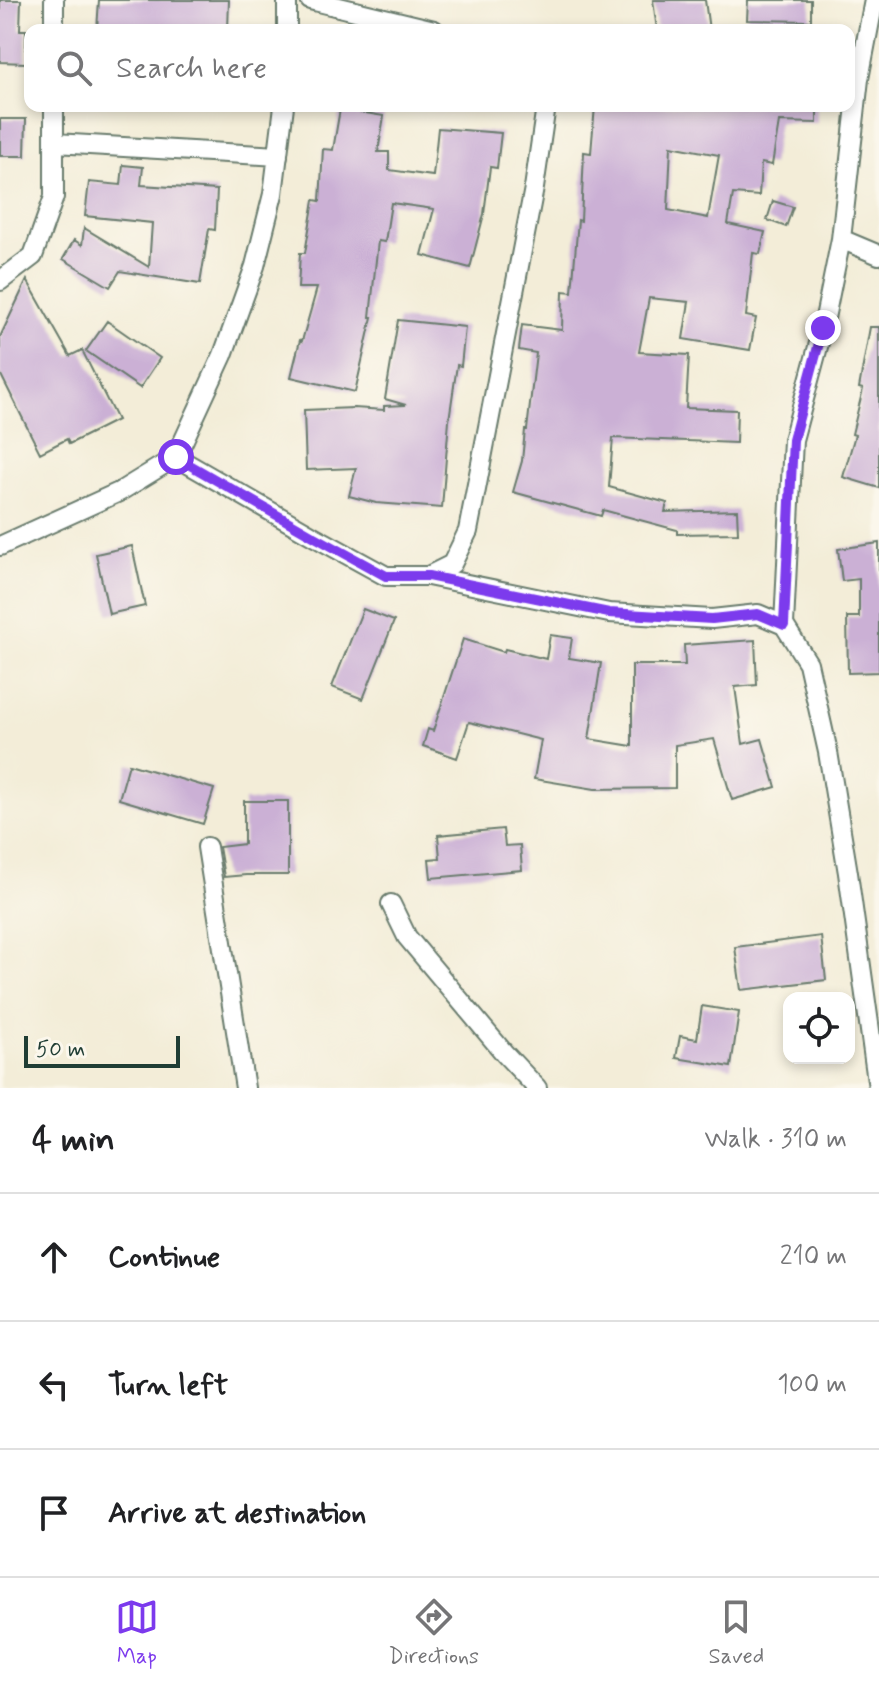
<!DOCTYPE html>
<html lang="en">
<head>
<meta charset="utf-8">
<style>
	body { margin:0; font-family:Mynerve,sans-serif; background:#f6f6f6; color:#202124 }
	.controls { position:absolute; right:24px; bottom:24px; display:grid; overflow:hidden; border-radius:16px; box-shadow:0 4px 12px #0003 }
	.controls button { width:72px; height:72px; display:grid; place-items:center; padding:0; border:0; border-bottom:2px solid #e0e0e0; background:#fff; color:#202124; font:40px sans-serif }
	.scale { position:absolute; left:24px; bottom:20px; width:156px; box-sizing:border-box; padding-left:8px; border:4px solid #1f3d34; border-top:0; font-size:22px; line-height:28px; white-space:nowrap; color:#1f3d34; -webkit-text-stroke:6px #fbf7ec; paint-order:stroke }
	.stop { position:absolute; width:24px; height:24px; margin:-18px; border:6px solid #7c3aed; border-radius:50%; background:#fff }
	.stop.end { background:#7c3aed; border-color:#fff; box-shadow:0 2px 8px #0008 }
	.list { margin:0; padding:0; list-style:none }
	h2 { display:flex; justify-content:space-between; align-items:center; height:104px; margin:0; padding:0 32px; font-size:34px }
	h2 small { font-size:26px; font-weight:400; color:#757577 }
	.list li { display:grid; grid-template-columns:52px 1fr auto; gap:24px; align-items:center; box-sizing:border-box; height:128px; padding:0 32px; border-top:2px solid #e0e0e0 }
	.list b { display:block; font-size:30px; white-space:nowrap }
	.list em { font-size:26px; font-style:normal; color:#757577 }
	.icon { flex:none; width:44px; height:44px; fill:none; stroke:currentColor; stroke-width:2; stroke-linecap:round; stroke-linejoin:round }
	.map { position:relative; flex:none; width:879px; height:1088px; overflow:hidden }
	.search { position:absolute; background:#fff; box-shadow:0 4px 12px #0003; left:24px; right:24px; top:24px; height:88px; display:flex; align-items:center; gap:20px; box-sizing:border-box; padding:0 28px; border-radius:16px; color:#757577; font-size:30px }
	.sheet { height:488px; background:#fff }
	nav { display:flex; justify-content:space-around; align-items:center; box-sizing:border-box; height:112px; border-top:2px solid #e0e0e0; background:#fff; font-size:22px; color:#757577 }
	nav a { display:grid; justify-items:center; gap:4px }
	nav .on { color:#7c3aed }
	.map>svg:first-child { display:block }
	.building { fill:#cbb0d5; fill-rule:evenodd }
	.lines { fill:none; stroke-linecap:round; stroke-linejoin:round }
	.street-casing { stroke:#697b6d; stroke-width:22 }
	.street { stroke:#fff; stroke-width:18 }
	.route { stroke:#7c3aed; stroke-width:10 }
</style>
</head>
<body>
<div class="map">
<svg width="879" height="1088" viewBox="0 0 879 1088">
	<rect width="100%" height="100%" fill="#fbf7ec"/>
	<filter id="ink" filterUnits="userSpaceOnUse"><feTurbulence type="fractalNoise" baseFrequency=".0125" numOctaves="2"/><feDisplacementMap in="SourceGraphic" scale="16" xChannelSelector="R" yChannelSelector="G"/><feConvolveMatrix kernelMatrix="1 2 1 2 8 2 1 2 1" color-interpolation-filters="sRGB"/></filter>
	<filter id="wash" filterUnits="userSpaceOnUse"><feTurbulence type="fractalNoise" baseFrequency=".006" numOctaves="4" result="noise"/><feDisplacementMap in="SourceGraphic" scale="32" xChannelSelector="R" yChannelSelector="G"/><feGaussianBlur stdDeviation="1.8" result="paint"/><feColorMatrix in="noise" values="0 0 0 0 0 0 0 0 0 0 0 0 0 0 0 0 0 1.4 0 .05"/><feComposite in="paint" operator="in"/></filter>
	<g filter="url(#wash)">
		<rect width="100%" height="100%" fill="#f3edd8"/>
		<g id="blocks">
			<path class="building" d="M 0,0 L 21,0 L 20,30 L 26,30 L 26,63 L 0,62 Z
				M 99,0 L 229,0 L 228,30 L 97,30 Z
				M 653,0 L 705,0 L 709,30 L 657,30 Z
				M 748,0 L 811,0 L 811,21 L 747,20 Z
				M 595,106 L 817,106 L 817,123 L 779,122 L 772,165 L 761,163 L 759,196 L 733,194 L 728,224 L 765,232 L 760,254 L 753,253 L 746,316 L 756,318 L 750,350 L 683,339 L 689,302 L 649,298 L 639,352 L 689,355 L 686,408 L 737,410 L 736,443 L 613,438 L 609,487 L 667,503 L 665,512 L 737,510 L 738,533 L 677,534 L 677,530 L 603,510 L 601,516 L 513,492 L 522,461 L 525,430 L 527,430 L 536,353 L 519,350 L 522,325 L 562,330 L 563,291 L 572,292 L 578,220 L 581,221 L 584,152 L 591,153 ZM 671,146 L 719,155 L 708,218 L 668,210 Z
				M 340,109 L 384,116 L 378,152 L 389,152 L 389,170 L 433,176 L 438,128 L 501,133 L 497,168 L 490,167 L 484,214 L 470,268 L 422,255 L 434,209 L 391,203 L 385,242 L 378,241 L 370,317 L 372,317 L 355,392 L 291,377 L 300,340 L 302,341 L 317,288 L 298,288 L 300,253 L 305,253 L 314,200 L 320,201 L 323,149 L 333,150 Z
				M 0,119 L 26,119 L 25,156 L 0,156 Z
				M 123,165 L 143,167 L 141,185 L 217,190 L 215,230 L 209,229 L 200,284 L 120,271 L 110,287 L 63,259 L 74,240 L 82,245 L 84,228 L 149,267 L 152,223 L 85,216 L 89,182 L 121,185 Z
				M 773,201 L 793,207 L 786,227 L 767,220 Z
				M 27,280 L 70,356 L 82,350 L 117,420 L 69,444 L 67,439 L 40,453 L 0,373 L 0,337 Z
				M 398,320 L 465,327 L 461,366 L 457,365 L 449,420 L 442,508 L 376,503 L 349,496 L 356,468 L 306,470 L 304,410 L 354,408 L 384,410 L 384,406 L 406,405 L 385,399 Z
				M 107,321 L 160,358 L 140,388 L 86,351 Z
				M 870,327 L 879,327 L 879,488 L 843,477 L 855,435 L 852,434 L 863,389 L 859,388 Z
				M 879,543 L 879,672 L 848,673 L 847,617 L 859,617 L 859,579 L 842,581 L 838,549 Z
				M 132,546 L 145,606 L 109,614 L 96,554 Z
				M 363,609 L 394,621 L 363,699 L 332,687 Z
				M 550,635 L 572,638 L 569,658 L 601,663 L 589,739 L 632,746 L 632,665 L 685,665 L 684,645 L 755,640 L 757,685 L 735,687 L 743,744 L 762,739 L 776,787 L 732,800 L 714,739 L 675,745 L 675,788 L 595,789 L 534,779 L 541,740 L 469,722 L 457,758 L 423,746 L 428,729 L 433,731 L 463,639 L 504,652 L 505,649 L 546,659 Z
				M 129,764 L 214,789 L 203,824 L 119,799 Z
				M 244,801 L 288,801 L 288,875 L 246,875 L 224,877 L 219,847 L 244,844 Z
				M 503,829 L 505,846 L 520,845 L 522,870 L 431,878 L 429,859 L 440,858 L 438,835 Z
				M 821,936 L 826,980 L 741,990 L 735,947 Z
				M 702,1006 L 739,1012 L 731,1067 L 676,1058 L 680,1036 L 697,1039 Z"/>
		</g>
	</g>
	<g filter="url(#ink)">
		<use href="#blocks" fill-opacity="0" stroke="#697b6d" stroke-width="2"/>
		<g class="lines">
			<defs>
				<path id="street" d="M 54,0 L 54,30
					M 287,0 L 287,30
					M 310,0 L 434,30
					M 55,143 L 278,156
					M 841,239 L 879,255
					M 0,281 L 33,256 L 54,197 L 54,106
					M 176,457 L 315,537 L 386,576 L 428,576 L 452,564 L 468,531 L 534,188 L 546,106
					M 0,546 L 119,492 L 176,457 L 223,355 L 255,266 L 273,194 L 284,106
					M 428,576 L 609,613 L 712,619 L 758,614 L 784,625 L 808,663 L 828,752 L 848,873 L 878,1088
					M 784,625 L 793,440 L 823,328 L 841,239 L 859,79 L 874,0
					M 207,847 L 245,1088
					M 391,904 L 407,937 L 505,1054 L 537,1088"/>
			</defs>
			<use href="#street" class="street-casing"/>
			<use href="#street" class="street"/>
		</g>
	</g>
	<g class="lines" filter="url(#ink)">
		<path class="route" d="M 176,457 L 315,537 L 386,576 L 428,576 L 609,613 L 712,619 L 758,614 L 784,625 L 793,440 L 823,328"/>
	</g>
</svg>
<div class="controls">
<button><svg class="icon" aria-label="locate" viewBox="0 0 24 24"><circle cx="12" cy="12" r="6"/><path d="M12 2v4M12 18v4M2 12h4M18 12h4"/></svg></button>
</div>
<div class="scale">50 m</div>
<div class="stop" style="left:176px;top:457px"></div>
<div class="stop end" style="left:823px;top:328px"></div>
<div class="search"><svg class="icon" aria-label="search" viewBox="0 0 24 24"><circle cx="10" cy="10" r="6"/><path d="M15 15l6 6"/></svg>Search here</div>
</div>
<section class="sheet">
<h2>4 min<small>Walk · 310 m</small></h2>
<ul class="list">
<li><svg class="icon" aria-label="ahead" viewBox="0 0 24 24"><path d="M12 20V5M6 11l6-6 6 6"/></svg><div><b>Continue</b></div><em>210 m</em></li>
<li><svg class="icon" aria-label="left" viewBox="0 0 24 24"><path d="M17 20v-9H6M10 6l-5 5 5 5"/></svg><div><b>Turn left</b></div><em>100 m</em></li>
<li><svg class="icon" aria-label="arrive" viewBox="0 0 24 24"><path d="M6 21V4h12l-3 4 3 4H6"/></svg><div><b>Arrive at destination</b></div></li>
</ul>
</section>
<nav>
<a class="on"><svg class="icon" aria-label="map" viewBox="0 0 24 24"><path d="M3 6l6-2 6 2 6-2v14l-6 2-6-2-6 2zM9 4v14M15 6v14"/></svg>Map</a>
<a><svg class="icon" aria-label="directions" viewBox="0 0 24 24"><path d="M12 3l9 9-9 9-9-9zM9 14v-3h6M13 9l2 2-2 2"/></svg>Directions</a>
<a><svg class="icon" aria-label="saved" viewBox="0 0 24 24"><path d="M7 4h10v16l-5-4-5 4z"/></svg>Saved</a>
</nav>
</body>
</html>
